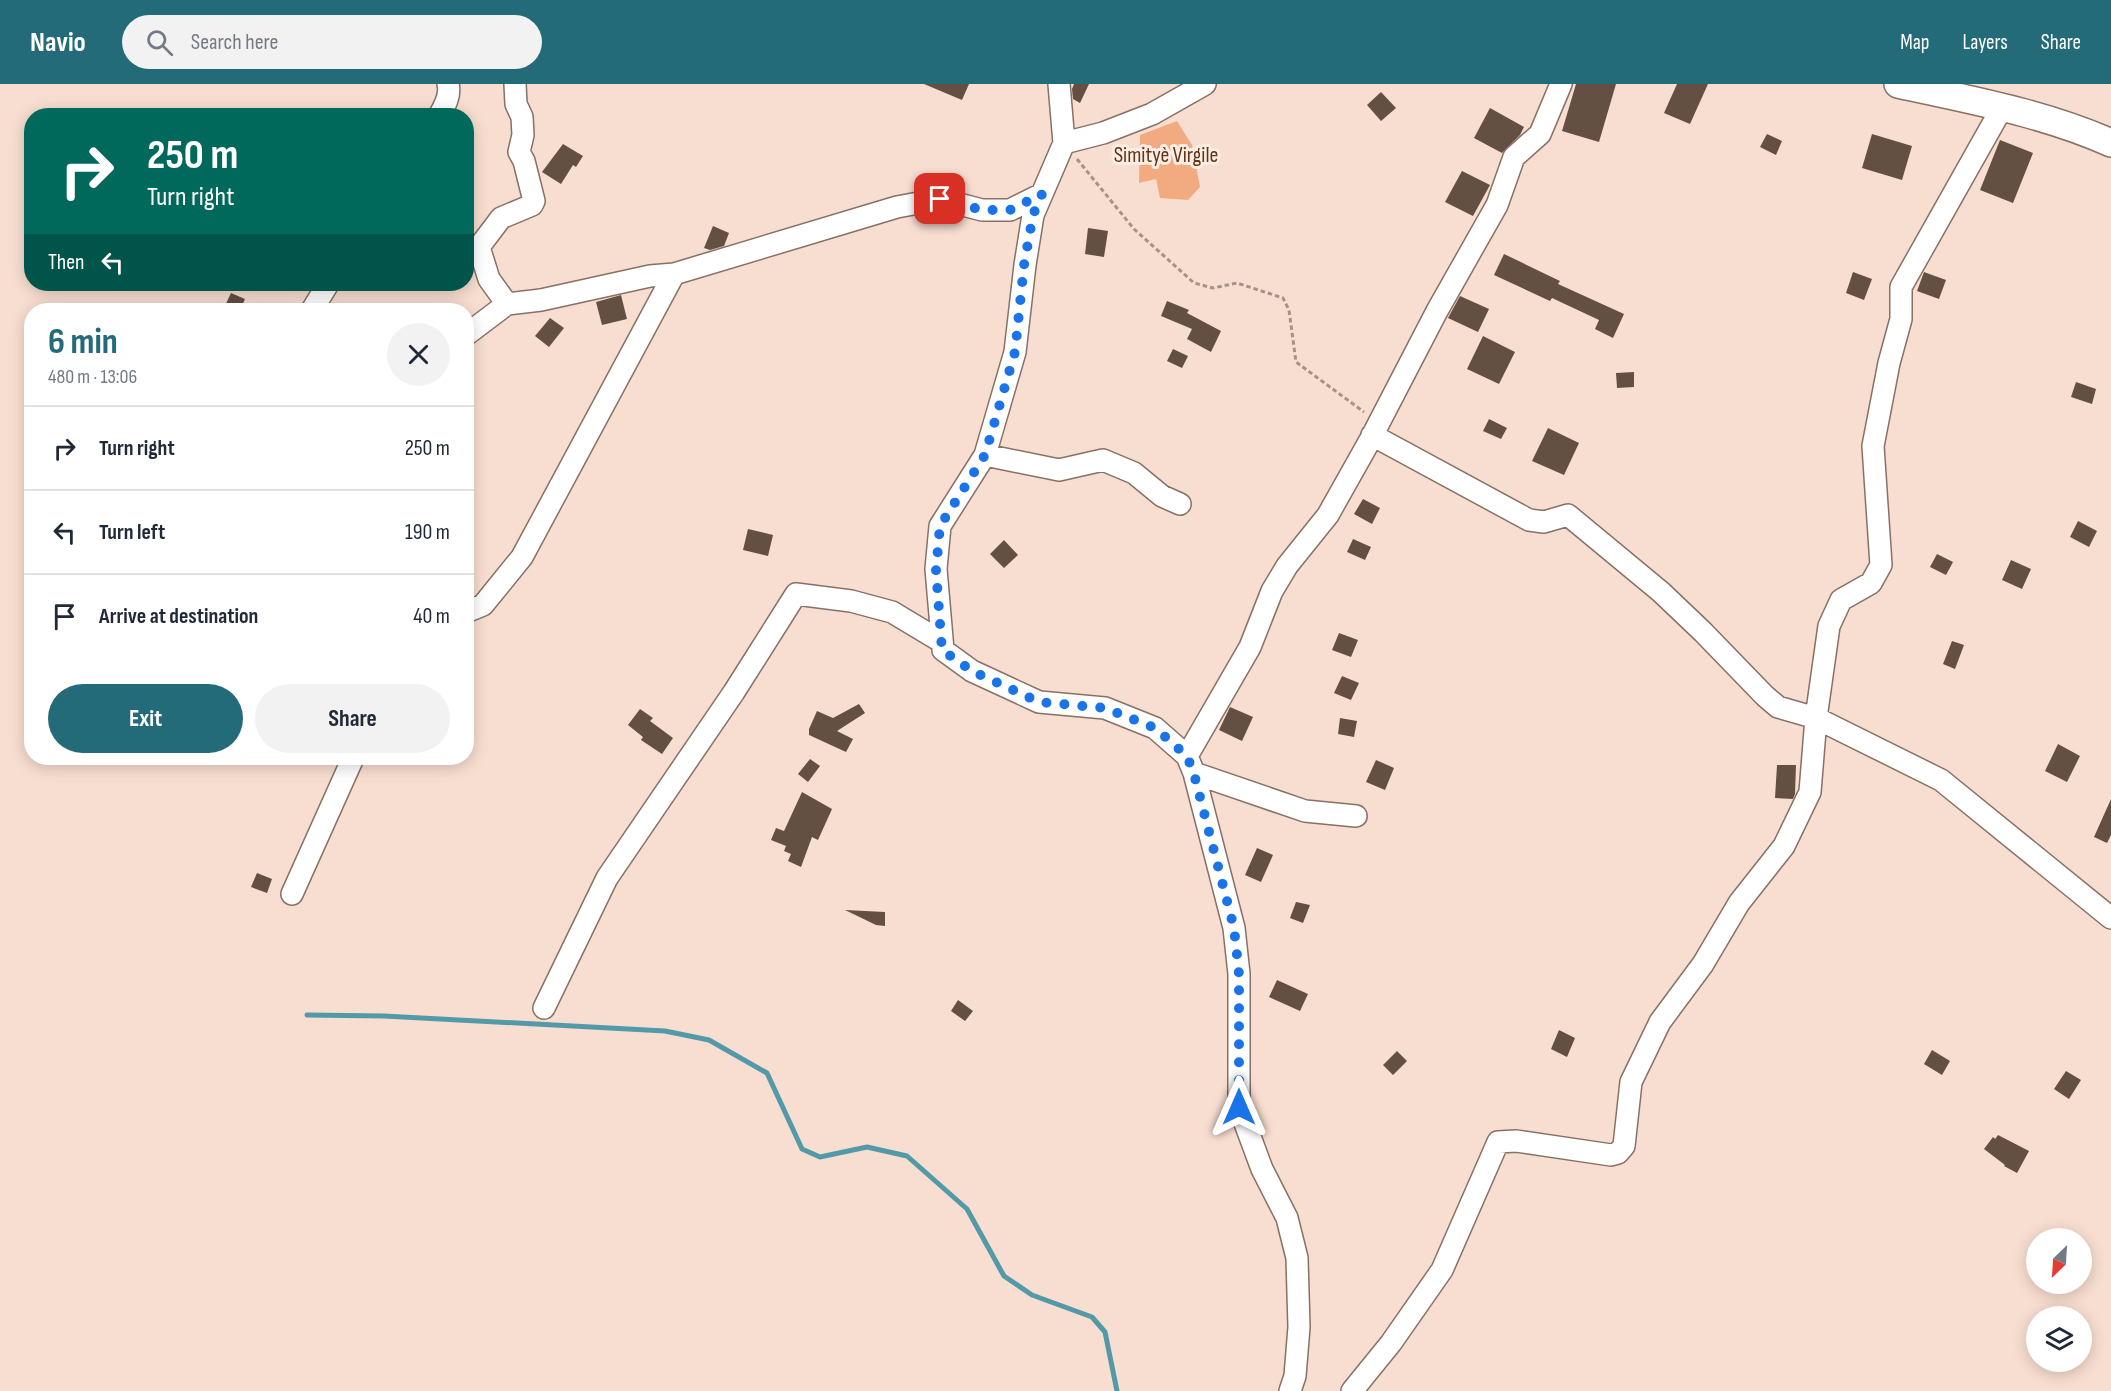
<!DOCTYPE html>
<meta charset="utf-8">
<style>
:root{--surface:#fff;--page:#f2f2f3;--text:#1f2937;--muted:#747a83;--line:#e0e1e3;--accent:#246b79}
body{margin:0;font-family:"Sofia Sans Condensed",sans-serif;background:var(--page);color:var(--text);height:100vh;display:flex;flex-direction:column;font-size:22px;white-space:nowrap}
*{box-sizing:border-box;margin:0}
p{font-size:20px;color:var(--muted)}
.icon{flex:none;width:33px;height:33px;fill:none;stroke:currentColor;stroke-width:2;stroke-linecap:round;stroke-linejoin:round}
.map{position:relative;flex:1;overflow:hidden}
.sheet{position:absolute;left:24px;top:219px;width:450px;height:462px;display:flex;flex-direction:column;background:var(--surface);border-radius:24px;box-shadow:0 3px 15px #0003}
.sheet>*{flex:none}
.hud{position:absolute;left:24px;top:24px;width:450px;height:183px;border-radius:24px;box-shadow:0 3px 15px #0003;background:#00695c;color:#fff;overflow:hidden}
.needle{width:39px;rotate:205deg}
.buttons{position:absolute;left:2026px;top:1144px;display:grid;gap:12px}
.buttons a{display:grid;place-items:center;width:66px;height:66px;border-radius:50%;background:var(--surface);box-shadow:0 3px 15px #0003;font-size:30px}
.pin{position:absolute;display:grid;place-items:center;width:51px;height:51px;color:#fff;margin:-26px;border-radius:12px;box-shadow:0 3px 9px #0006}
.me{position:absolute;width:66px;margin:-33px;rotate:0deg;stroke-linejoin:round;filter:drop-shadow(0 0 4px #0008)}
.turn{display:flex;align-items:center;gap:21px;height:126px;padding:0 24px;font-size:27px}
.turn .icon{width:78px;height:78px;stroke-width:2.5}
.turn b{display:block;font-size:42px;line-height:51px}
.then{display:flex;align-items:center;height:57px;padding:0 24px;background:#0003;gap:12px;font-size:22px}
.round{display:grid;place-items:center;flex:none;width:63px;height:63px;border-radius:32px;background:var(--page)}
.summary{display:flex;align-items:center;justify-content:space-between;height:102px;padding:0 24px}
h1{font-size:36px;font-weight:700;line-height:45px;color:var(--accent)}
.cta{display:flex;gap:12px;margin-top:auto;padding:12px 24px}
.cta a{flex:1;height:69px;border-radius:36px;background:var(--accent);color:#fff;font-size:24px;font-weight:700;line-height:69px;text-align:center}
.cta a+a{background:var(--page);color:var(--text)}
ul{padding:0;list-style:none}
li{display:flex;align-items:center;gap:18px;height:84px;padding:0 24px;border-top:2px solid var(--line)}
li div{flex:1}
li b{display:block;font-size:22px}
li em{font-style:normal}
header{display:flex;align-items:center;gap:36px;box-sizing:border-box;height:84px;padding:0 30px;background:var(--accent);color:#fff}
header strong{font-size:28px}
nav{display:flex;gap:33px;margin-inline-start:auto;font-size:21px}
.search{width:420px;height:54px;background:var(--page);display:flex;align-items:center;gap:15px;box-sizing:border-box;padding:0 21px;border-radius:33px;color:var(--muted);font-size:22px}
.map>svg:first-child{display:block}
.green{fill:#f2aa81}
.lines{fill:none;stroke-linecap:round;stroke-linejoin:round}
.stream{stroke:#539aa9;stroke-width:5}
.building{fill:#644f43}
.minor-casing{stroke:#877064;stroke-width:24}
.major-casing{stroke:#877064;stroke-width:30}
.path{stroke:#a69288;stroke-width:3;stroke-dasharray:4.5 3;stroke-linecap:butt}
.minor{stroke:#fff;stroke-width:21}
.major{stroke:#fff;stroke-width:27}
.route{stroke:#1a73e8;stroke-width:10;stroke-dasharray:0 18}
.labels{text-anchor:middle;stroke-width:6;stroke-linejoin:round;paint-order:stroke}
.park-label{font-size:22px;fill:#633417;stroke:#fdeee5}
</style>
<header>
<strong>Navio</strong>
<div class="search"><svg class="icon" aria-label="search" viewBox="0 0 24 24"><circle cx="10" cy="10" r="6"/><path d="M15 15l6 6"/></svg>Search here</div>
<nav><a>Map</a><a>Layers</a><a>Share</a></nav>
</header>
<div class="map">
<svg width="2111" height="1307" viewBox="0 0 2111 1307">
<rect width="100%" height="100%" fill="#f8ded0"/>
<path class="green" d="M 1177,37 L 1192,61 L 1200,103 L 1188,116 L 1160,114 L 1156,95 L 1139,99 L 1140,51 Z"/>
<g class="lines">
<path class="stream" d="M 307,931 L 384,932 L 665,947 L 709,956 L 767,989 L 802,1065 L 820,1073 L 867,1063 L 907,1072 L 967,1125 L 1004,1192 L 1032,1211 L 1092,1233 L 1105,1248 L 1117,1307"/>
</g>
<path class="building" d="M 924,0 L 969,0 L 962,16 Z
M 1074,0 L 1089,0 L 1080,19 L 1073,15 L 1072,5 Z
M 1576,0 L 1616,0 L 1599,58 L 1562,47 Z
M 1677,0 L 1708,0 L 1690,40 L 1664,29 Z
M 1381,8 L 1396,24 L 1381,37 L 1367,21 Z
M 1490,24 L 1524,43 L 1520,51 L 1502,69 L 1474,54 Z
M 1767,50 L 1782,57 L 1776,71 L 1760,63 Z
M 1872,50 L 1912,62 L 1902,96 L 1862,84 Z
M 2000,56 L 2033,69 L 2013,119 L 1980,106 Z
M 563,60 L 583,72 L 576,83 L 573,81 L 561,100 L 542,88 Z
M 1462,87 L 1490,101 L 1473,132 L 1445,118 Z
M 713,142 L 729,149 L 724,162 L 710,166 L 704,164 Z
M 1088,144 L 1108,147 L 1104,173 L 1085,170 Z
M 1504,170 L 1560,197 L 1558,200 L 1624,230 L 1613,254 L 1595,245 L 1599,236 L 1552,214 L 1550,217 L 1494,191 Z
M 1853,188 L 1872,195 L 1864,216 L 1846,209 Z
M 1924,188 L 1946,196 L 1939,215 L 1917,207 Z
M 231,209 L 245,215 L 240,226 L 223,226 Z
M 621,211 L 627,235 L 602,241 L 596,218 Z
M 1460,212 L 1489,225 L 1478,248 L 1448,234 Z
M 1167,217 L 1189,226 L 1187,229 L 1221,247 L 1211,268 L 1187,255 L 1192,245 L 1161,232 Z
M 550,234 L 564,244 L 549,263 L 535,252 Z
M 1483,252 L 1515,268 L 1499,300 L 1467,285 Z
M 1173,265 L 1188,272 L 1182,284 L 1167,277 Z
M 1634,288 L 1634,303 L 1617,304 L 1616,289 Z
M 2076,298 L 2096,305 L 2092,320 L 2071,313 Z
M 1489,335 L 1507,344 L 1501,355 L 1483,347 Z
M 1548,344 L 1579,359 L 1564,391 L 1532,377 Z
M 1363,415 L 1380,424 L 1372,440 L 1354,430 Z
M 2078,437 L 2097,447 L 2089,463 L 2070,453 Z
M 748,445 L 773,451 L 768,472 L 743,466 Z
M 1353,455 L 1371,463 L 1365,476 L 1347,468 Z
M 1004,456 L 1018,471 L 1004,484 L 990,470 Z
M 1937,470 L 1953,478 L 1946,491 L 1930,483 Z
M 2011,476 L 2031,485 L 2022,505 L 2002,496 Z
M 1339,549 L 1358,556 L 1351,573 L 1332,566 Z
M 1952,557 L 1964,561 L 1955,585 L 1943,580 Z
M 1342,592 L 1359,599 L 1351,616 L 1334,609 Z
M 859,620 L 865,629 L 837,647 L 853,655 L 846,668 L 809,651 L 809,645 L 817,627 L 833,634 Z
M 1230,623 L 1253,633 L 1242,657 L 1219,646 Z
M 640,625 L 653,634 L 650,637 L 673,654 L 662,670 L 641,656 L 643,653 L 628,641 Z
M 1340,634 L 1357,637 L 1354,653 L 1338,650 Z
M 2058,660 L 2080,672 L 2067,698 L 2045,687 Z
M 810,675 L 820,682 L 808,698 L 798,690 Z
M 1376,676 L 1394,684 L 1385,706 L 1366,698 Z
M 1777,681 L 1796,681 L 1795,710 L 1793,715 L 1775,714 Z
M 802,708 L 832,725 L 818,756 L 812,753 L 801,783 L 788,777 L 791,770 L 784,767 L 786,762 L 771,756 L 776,744 L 784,747 Z
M 2111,715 L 2111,751 L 2107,759 L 2094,753 Z
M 1257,764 L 1273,771 L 1261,798 L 1245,791 Z
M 257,789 L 272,795 L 267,809 L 251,803 Z
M 1296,818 L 1310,821 L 1303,839 L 1290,834 Z
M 845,826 L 885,828 L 885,842 L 876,841 Z
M 1277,896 L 1308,910 L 1300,927 L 1269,913 Z
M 958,916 L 973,927 L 965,937 L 951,927 Z
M 1559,946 L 1575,954 L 1567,973 L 1551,965 Z
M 1932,966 L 1950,977 L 1942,991 L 1924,980 Z
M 1397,967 L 1407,977 L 1393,991 L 1383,981 Z
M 2066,987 L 2081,996 L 2069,1015 L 2054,1005 Z
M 1998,1051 L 2029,1067 L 2017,1089 L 2004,1082 L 2005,1081 L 1984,1065 L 1993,1053 L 1995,1055 Z"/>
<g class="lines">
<defs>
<path id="minor" d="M 1059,0 L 1064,59 L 1033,131 L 1025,181 L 1015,268 L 985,371 L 940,442 L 936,485 L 943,566 L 972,587 L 1039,618 L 1105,624 L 1155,644 L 1187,672 L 1194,689 L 1234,844 L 1239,890 L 1239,1023 L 1262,1085 L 1287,1134 L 1297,1174 L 1299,1243 L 1295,1292 L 1290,1307
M 439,32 C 445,22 451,11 448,0
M 1064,59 L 1103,49 L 1152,30 L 1205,0
M 507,220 L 489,195 L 479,163 L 501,134 L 532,121 L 534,117 L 524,77 L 519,68 L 523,51 L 522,33 L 516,20 L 515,0
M 312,226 L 328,200
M 466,251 L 507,220 L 541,216 L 650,192 L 674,190 L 897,123 L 940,115 L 982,126 L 1010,126 L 1042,110
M 1372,351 L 1529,436 L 1544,438 L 1568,431 L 1661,508 L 1703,548 L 1765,612 L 1778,623 L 1816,634 L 1941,696 L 2111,834
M 985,371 L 1059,386 L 1103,376 L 1134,389 L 1162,412 L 1180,420
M 466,528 L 483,521 L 522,473 L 674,190
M 1187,672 L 1250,563 L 1272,507 L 1287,482 L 1328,431 L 1369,358 L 1437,227 L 1497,121 L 1514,73 L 1540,50 L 1561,0
M 1194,689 L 1305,727 L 1356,732
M 292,810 L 353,674
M 544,924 L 607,794 L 734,608 L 796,510 L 851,517 L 892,528 L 942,558
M 1352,1307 L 1391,1259 L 1442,1186 L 1498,1058 L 1516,1057 L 1611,1071 L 1618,1069 L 1624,1062 L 1631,998 L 1660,938 L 1703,880 L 1739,819 L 1784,762 L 1810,708 L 1816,634 L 1829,542 L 1841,516 L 1871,499 L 1881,481 L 1873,362 L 1889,279 L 1901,235 L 1901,203 L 2003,22"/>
<path id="major" d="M 1898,0 C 1970,16 2044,29 2111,59"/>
</defs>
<use href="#minor" class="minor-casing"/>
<use href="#major" class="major-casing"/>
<path class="path" d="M 1077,75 L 1134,145 L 1194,199 L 1213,204 L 1237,199 L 1283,214 L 1289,226 L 1296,278 L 1364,328"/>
<use href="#minor" class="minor"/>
<use href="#major" class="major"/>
</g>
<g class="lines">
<path class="route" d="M 940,115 L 982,126 L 1010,126 L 1042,110 L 1033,131 L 1024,181 L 1015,268 L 985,371 L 940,442 L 936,486 L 942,566 L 972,587 L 1039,618 L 1105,624 L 1155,644 L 1187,672 L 1194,690 L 1234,844 L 1239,890 L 1239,1023"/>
</g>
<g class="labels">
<g class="park-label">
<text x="1166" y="78">Simityè Virgile</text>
</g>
</g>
</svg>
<div class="buttons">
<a><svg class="needle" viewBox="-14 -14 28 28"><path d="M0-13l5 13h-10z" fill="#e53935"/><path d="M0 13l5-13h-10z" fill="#747a83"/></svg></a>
<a><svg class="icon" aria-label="layers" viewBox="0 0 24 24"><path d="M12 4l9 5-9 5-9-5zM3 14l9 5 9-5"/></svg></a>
</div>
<div class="pin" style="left:940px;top:115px;background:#d93025"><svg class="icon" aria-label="arrive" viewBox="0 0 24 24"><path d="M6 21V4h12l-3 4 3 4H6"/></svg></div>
<svg class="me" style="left:1239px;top:1023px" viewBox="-20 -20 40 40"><path d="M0-17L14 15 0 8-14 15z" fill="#1a73e8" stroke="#fff" stroke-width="4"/></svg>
<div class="hud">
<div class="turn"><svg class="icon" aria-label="right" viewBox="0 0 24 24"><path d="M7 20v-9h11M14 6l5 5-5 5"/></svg><div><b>250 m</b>Turn right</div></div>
<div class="then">Then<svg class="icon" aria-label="left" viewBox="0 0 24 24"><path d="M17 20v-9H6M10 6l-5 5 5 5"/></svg></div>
</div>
<section class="sheet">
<div class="summary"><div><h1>6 min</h1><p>480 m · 13:06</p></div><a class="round"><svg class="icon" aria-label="close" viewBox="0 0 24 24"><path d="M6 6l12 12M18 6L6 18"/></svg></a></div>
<ul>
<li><svg class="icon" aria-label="right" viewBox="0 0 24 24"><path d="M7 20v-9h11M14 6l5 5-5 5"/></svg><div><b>Turn right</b></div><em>250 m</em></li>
<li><svg class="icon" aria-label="left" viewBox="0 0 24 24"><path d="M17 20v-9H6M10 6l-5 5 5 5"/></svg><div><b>Turn left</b></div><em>190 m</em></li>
<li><svg class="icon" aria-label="arrive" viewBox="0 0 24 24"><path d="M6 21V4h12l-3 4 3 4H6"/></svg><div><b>Arrive at destination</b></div><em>40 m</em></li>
</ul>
<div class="cta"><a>Exit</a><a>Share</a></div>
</section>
</div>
